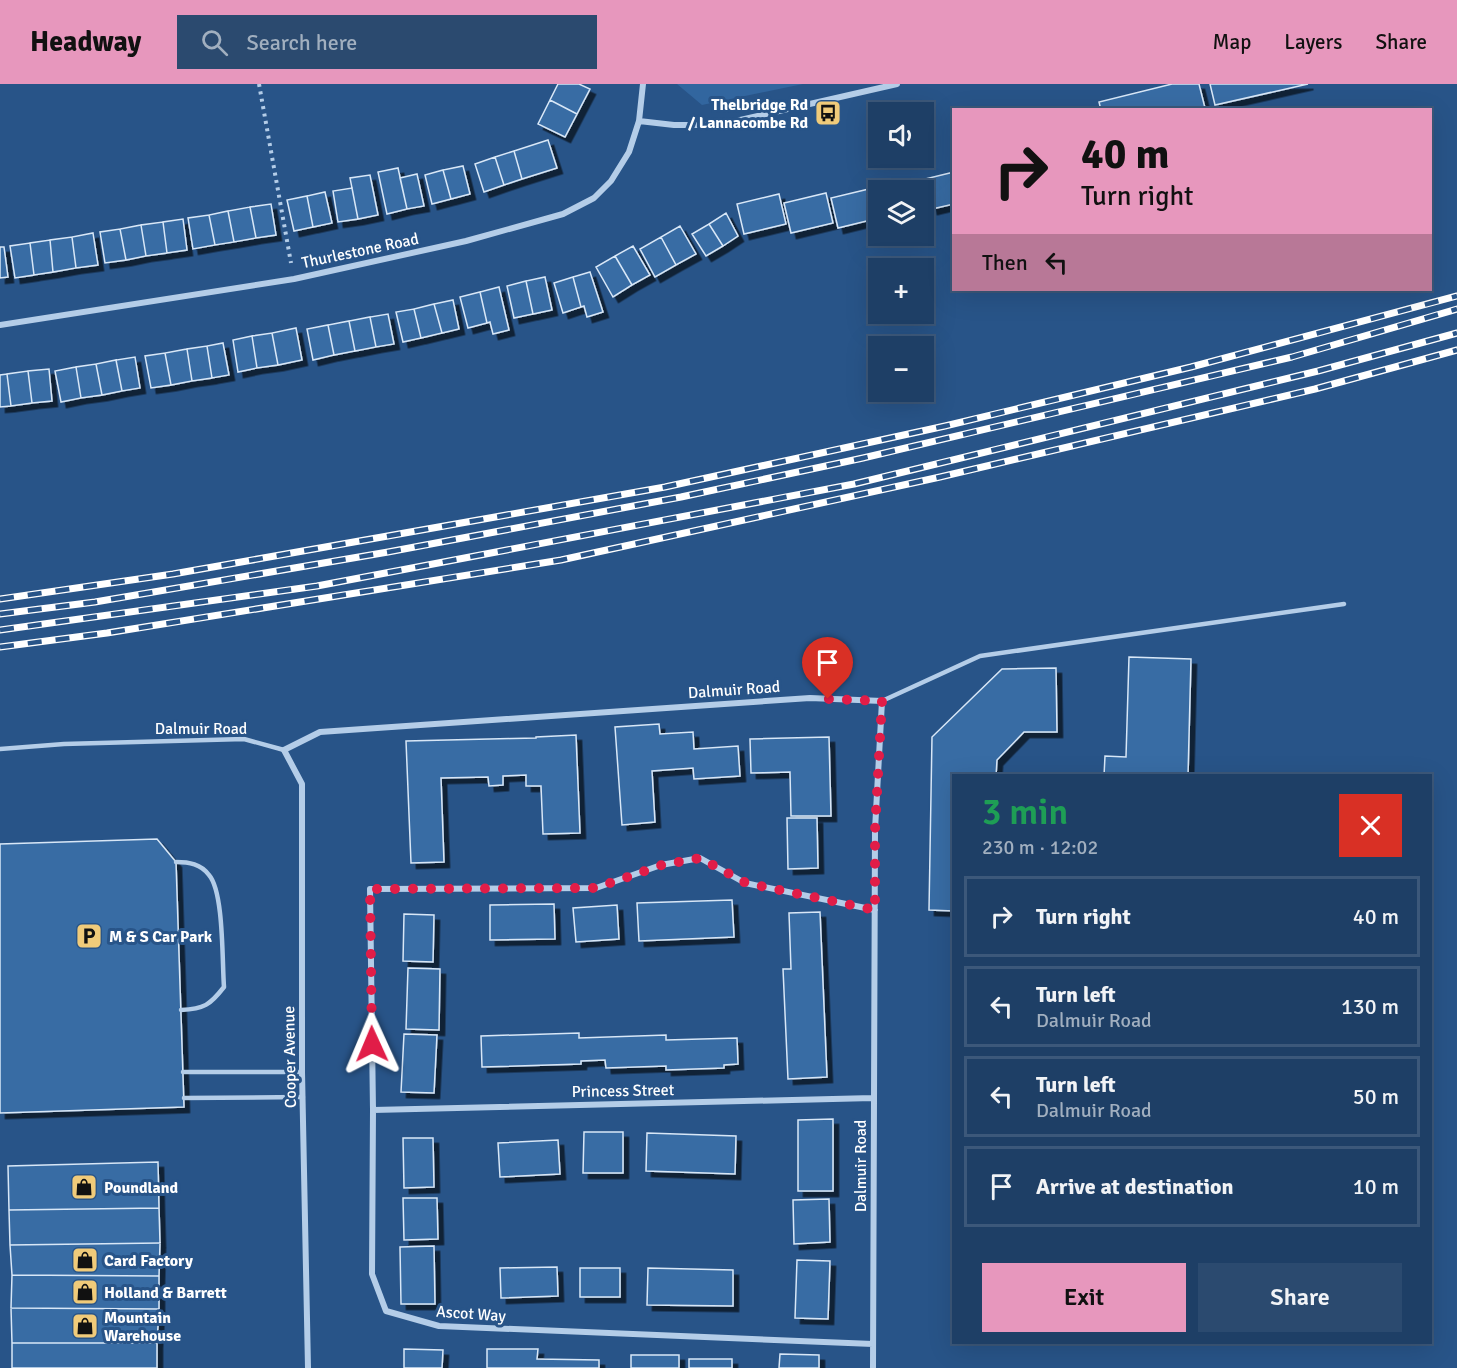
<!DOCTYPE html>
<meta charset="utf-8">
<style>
:root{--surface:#1e3f66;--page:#2b4a6f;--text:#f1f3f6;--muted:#a1afbf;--line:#3c587a;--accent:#e797bd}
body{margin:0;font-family:Signika,sans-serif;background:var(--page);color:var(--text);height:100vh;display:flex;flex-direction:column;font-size:22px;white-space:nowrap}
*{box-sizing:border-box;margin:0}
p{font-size:20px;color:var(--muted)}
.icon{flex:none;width:33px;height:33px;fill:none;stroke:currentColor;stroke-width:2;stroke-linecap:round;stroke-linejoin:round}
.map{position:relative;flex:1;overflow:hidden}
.side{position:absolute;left:952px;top:690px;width:480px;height:570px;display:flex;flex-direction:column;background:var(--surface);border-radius:0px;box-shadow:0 6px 24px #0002,0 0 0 2px var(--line)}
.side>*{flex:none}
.banner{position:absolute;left:952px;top:24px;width:480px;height:183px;border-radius:0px;box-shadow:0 6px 24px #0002,0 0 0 2px var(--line);background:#e797bd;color:#111;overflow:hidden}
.fabs{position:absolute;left:868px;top:18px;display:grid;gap:12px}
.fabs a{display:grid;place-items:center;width:66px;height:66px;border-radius:0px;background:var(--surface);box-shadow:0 6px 24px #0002,0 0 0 2px var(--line);font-size:30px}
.pin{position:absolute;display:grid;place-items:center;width:51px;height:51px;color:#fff;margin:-62px -26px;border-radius:50% 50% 50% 0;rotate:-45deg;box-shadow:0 0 6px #0007}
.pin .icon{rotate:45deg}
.me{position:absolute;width:66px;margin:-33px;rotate:359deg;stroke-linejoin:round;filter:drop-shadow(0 0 4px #0008)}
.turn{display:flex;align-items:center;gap:21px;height:126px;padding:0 30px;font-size:27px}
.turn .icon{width:78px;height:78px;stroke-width:2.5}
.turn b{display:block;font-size:42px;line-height:51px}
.then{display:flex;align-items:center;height:57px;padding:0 30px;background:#0003;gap:12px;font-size:22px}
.round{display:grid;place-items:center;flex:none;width:63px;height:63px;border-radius:0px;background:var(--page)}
.summary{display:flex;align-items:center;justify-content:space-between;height:102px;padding:0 30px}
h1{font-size:36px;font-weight:600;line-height:45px;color:#1e9e55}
.button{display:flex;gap:12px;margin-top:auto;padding:12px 30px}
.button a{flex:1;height:69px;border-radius:0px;background:var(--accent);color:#111;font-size:24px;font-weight:600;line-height:69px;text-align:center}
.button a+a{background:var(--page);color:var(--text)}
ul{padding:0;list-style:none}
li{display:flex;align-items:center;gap:18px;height:81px;margin:0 12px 9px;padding:0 18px;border:3px solid var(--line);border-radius:0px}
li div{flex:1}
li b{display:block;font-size:22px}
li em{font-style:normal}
header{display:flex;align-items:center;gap:36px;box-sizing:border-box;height:84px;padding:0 30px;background:var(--accent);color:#111}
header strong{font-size:28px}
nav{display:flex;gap:33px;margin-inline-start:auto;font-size:21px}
.search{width:420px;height:54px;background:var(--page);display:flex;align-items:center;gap:15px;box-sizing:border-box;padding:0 21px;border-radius:0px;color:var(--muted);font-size:22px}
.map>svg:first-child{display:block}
.green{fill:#32669f}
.building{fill:#386ca4;stroke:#d8e7f7;stroke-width:1.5;filter:url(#shadow)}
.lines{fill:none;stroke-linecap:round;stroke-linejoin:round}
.path{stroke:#b4cde8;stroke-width:4;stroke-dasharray:3 4.5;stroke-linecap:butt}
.service{stroke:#b4cde8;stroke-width:4.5}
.minor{stroke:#b4cde8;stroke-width:6}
.rail-casing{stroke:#fff;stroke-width:7}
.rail{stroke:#285488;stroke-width:4.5;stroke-dasharray:14;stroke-linecap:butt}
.route{stroke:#e11d48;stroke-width:10;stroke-dasharray:0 18}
.labels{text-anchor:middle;stroke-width:6;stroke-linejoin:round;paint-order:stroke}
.poi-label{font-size:16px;font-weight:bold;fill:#fff;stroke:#285488;text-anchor:start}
.street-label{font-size:16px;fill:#fff;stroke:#285488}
</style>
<header>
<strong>Headway</strong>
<div class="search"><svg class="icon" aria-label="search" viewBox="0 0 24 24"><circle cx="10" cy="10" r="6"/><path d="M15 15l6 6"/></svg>Search here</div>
<nav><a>Map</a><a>Layers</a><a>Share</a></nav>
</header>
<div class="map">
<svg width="1457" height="1284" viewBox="0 0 1457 1284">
<defs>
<filter id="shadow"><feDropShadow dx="5.5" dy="5.5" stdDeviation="0" flood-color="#0009"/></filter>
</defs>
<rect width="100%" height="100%" fill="#285488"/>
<path class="green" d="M 677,0 L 803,0 L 702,21 Z"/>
<path class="building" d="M 558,0 L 579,0 L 590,5 L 577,30 L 550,16 Z
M 1172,0 L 1199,0 L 1205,24 L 1198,26 L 1101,26 L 1099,18 Z
M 1210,0 L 1308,0 L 1215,21 Z
M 550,16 L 577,30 L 565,53 L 538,40 Z
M 548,56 L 557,84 L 522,95 L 514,67 Z
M 514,67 L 522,95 L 504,101 L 495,73 Z
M 495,73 L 504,101 L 484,108 L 475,80 Z
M 463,82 L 470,110 L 451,115 L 443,86 Z
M 398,84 L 407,125 L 387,130 L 378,88 Z
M 443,86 L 451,115 L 432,120 L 425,91 Z
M 954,88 L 954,120 L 932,125 L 925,95 Z
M 417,90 L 424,122 L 407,125 L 400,94 Z
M 370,91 L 378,131 L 358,135 L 350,94 Z
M 920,96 L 923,106 L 879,106 L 879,110 L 878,106 Z
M 352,104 L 358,135 L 338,138 L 333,107 Z
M 873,104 L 879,134 L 838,144 L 831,114 Z
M 325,108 L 332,139 L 313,143 L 307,112 Z
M 826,109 L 833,139 L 791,149 L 784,119 Z
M 779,110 L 786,140 L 744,150 L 737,120 Z
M 307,112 L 313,143 L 294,147 L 287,116 Z
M 271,120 L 276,151 L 256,154 L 250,123 Z
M 250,123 L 256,154 L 234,158 L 228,127 Z
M 228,127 L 234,158 L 215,161 L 209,131 Z
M 726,129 L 738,152 L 723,162 L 709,140 Z
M 209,131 L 215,161 L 193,165 L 188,134 Z
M 183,135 L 187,166 L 167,169 L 163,138 Z
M 163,138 L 167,169 L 146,172 L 141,141 Z
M 709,140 L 723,162 L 706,172 L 692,150 Z
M 141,141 L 146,172 L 126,176 L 120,145 Z
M 680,142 L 696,170 L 676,181 L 661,153 Z
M 120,145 L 126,176 L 105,179 L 100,148 Z
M 93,149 L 98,181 L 76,184 L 72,153 Z
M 72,153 L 76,184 L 53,188 L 50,156 Z
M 661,153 L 676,181 L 655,193 L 640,165 Z
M 50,156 L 53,188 L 34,191 L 30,159 Z
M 30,159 L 34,191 L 15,194 L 10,162 Z
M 633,162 L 650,191 L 632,201 L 615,172 Z
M 0,163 L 4,163 L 8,193 L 0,194 Z
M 615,172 L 632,201 L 613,213 L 596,183 Z
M 590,188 L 603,228 L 587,233 L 584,222 L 581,223 L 573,193 Z
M 545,193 L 552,226 L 533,230 L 526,197 Z
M 573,193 L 581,223 L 563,229 L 554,199 Z
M 526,197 L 533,230 L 514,234 L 507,202 Z
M 499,203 L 509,246 L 493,250 L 490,238 L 487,239 L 480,208 Z
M 480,208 L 487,239 L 468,244 L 460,213 Z
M 453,216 L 459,245 L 442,249 L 434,220 Z
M 434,220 L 442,249 L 421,254 L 414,225 Z
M 414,225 L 421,254 L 403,258 L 396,228 Z
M 388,230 L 394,260 L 376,263 L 370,233 Z
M 370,233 L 376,263 L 355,267 L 349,237 Z
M 349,237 L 355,267 L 334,271 L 328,241 Z
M 328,241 L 334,271 L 313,276 L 307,245 Z
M 296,244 L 302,276 L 278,281 L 272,249 Z
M 272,249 L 278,281 L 257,284 L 252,252 Z
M 252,252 L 257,284 L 238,288 L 233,256 Z
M 223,259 L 229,291 L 212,294 L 207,262 Z
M 207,262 L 212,294 L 192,297 L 187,265 Z
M 187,265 L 192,297 L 171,301 L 165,269 Z
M 165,269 L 171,301 L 151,304 L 145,272 Z
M 135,273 L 140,304 L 122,307 L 116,276 Z
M 116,276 L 122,307 L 102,311 L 96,280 Z
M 96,280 L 102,311 L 81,314 L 76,283 Z
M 76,283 L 81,314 L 61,318 L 55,287 Z
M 49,285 L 52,317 L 32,319 L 28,287 Z
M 28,287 L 32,319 L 11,322 L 7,290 Z
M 7,290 L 11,322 L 0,323 L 0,291 Z
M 1129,573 L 1191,575 L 1188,692 L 1104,692 L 1105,672 L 1126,673 Z
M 1056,584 L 1057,648 L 1024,648 L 997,676 L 996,692 L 954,692 L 954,827 L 929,826 L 932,653 L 1002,585 Z
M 659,640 L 660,650 L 693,648 L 694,665 L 738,662 L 740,692 L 694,695 L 693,684 L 652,687 L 655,738 L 622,741 L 615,643 Z
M 576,651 L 580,749 L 543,750 L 541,702 L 526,702 L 526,691 L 503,692 L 503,701 L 489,702 L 488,693 L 441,694 L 444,778 L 411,779 L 406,657 L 536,654 L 536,653 Z
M 829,653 L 831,732 L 791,732 L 790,688 L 751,689 L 750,655 Z
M 787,734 L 817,734 L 818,784 L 788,785 Z
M 157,755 L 176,778 L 184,1023 L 0,1029 L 0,760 Z
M 732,816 L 734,853 L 639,857 L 637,819 Z
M 554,820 L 555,855 L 490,856 L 490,821 Z
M 617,821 L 619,855 L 576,858 L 573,824 Z
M 820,828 L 827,993 L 788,995 L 783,885 L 791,885 L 789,829 Z
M 404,830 L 434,831 L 433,878 L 403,877 Z
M 408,884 L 440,885 L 439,946 L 406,945 Z
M 579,949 L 579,954 L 666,951 L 666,956 L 737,954 L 738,980 L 724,981 L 724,984 L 666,986 L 666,982 L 606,984 L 605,976 L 581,977 L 581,980 L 482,983 L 481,952 Z
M 404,950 L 437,951 L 434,1009 L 401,1008 Z
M 833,1035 L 833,1107 L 798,1107 L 798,1036 Z
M 584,1048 L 623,1048 L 623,1089 L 583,1089 Z
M 647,1049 L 736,1052 L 735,1090 L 646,1087 Z
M 403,1054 L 433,1054 L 434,1103 L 404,1104 Z
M 558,1056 L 560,1090 L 500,1093 L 498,1059 Z
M 158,1078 L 159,1124 L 9,1126 L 8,1082 Z
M 403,1114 L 437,1114 L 438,1155 L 404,1156 Z
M 829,1115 L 830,1158 L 794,1160 L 793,1116 Z
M 159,1124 L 160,1159 L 10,1161 L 9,1126 Z
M 160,1159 L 159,1192 L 12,1191 L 10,1161 Z
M 434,1162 L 435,1220 L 401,1220 L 400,1163 Z
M 797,1176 L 830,1177 L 828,1235 L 795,1234 Z
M 557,1183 L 558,1212 L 501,1214 L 500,1184 Z
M 580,1184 L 620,1184 L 620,1213 L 580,1213 Z
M 648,1184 L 733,1186 L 733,1222 L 647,1221 Z
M 12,1191 L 159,1192 L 159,1225 L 11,1224 Z
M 11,1224 L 159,1225 L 157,1259 L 12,1259 Z
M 12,1259 L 157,1259 L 157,1284 L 12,1284 Z
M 404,1265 L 443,1266 L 442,1284 L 404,1284 Z
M 487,1265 L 538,1265 L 537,1275 L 599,1276 L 599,1284 L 487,1284 Z
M 780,1270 L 819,1271 L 819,1284 L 779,1284 Z
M 631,1271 L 679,1271 L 679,1284 L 631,1284 Z
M 689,1275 L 732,1275 L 732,1284 L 689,1284 Z"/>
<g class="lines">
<path class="path" d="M 259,0 L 291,179"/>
<path class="service" d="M 882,617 L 980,572 L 1344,520
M 0,665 L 64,660 L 244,655 L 284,666
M 176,778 C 189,778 201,780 209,791 C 224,808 222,878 224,903 C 210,921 204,925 181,926
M 183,988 L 302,988
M 184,1014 L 303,1013"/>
<path class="minor" d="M 639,37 L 674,41 L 718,41 L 897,0
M 0,241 L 294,195 L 466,157 L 563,130 L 594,114 L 611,97 L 629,68 L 639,37 L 643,0
M 373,1026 L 873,1014
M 873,1260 L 439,1242 L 386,1227 L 372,1190 L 373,1026 L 370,805 L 596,804 L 661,781 L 700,774 L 745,799 L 875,826
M 308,1284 L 302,988 L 302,700 L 284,666 L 320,648 L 810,614 L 882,617 L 875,746 L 873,1284"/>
<defs>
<path id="rail" d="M 0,515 L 173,490 L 665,403 L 945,342 L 1191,283 L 1457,212
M 0,530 L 95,518 L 388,468 L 681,413 L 863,374 L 1292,273 L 1457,225
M 0,546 L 317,502 L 854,400 L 1318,287 L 1457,249
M 0,563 L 107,549 L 561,476 L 940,393 L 1315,305 L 1457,266"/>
</defs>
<use href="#rail" class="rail-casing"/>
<use href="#rail" class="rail"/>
</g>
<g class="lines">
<path class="route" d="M 372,960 L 370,805 L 596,804 L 662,781 L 700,774 L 746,799 L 875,826 L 875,746 L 882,617 L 828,615"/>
</g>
<defs>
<symbol id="bus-square" viewBox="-11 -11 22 22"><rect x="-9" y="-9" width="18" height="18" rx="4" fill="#f0cb7a" stroke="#285488"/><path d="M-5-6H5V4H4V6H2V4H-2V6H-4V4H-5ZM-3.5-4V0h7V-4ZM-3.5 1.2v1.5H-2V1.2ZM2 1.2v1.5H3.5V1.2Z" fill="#111"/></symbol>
<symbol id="parking-square" viewBox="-11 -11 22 22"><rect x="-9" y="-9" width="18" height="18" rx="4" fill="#f0cb7a" stroke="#285488"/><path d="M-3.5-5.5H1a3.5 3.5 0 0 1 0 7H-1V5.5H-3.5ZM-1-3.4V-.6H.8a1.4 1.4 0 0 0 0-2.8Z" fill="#111"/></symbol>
<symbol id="shop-square" viewBox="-11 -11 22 22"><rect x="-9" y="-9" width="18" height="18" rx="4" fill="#f0cb7a" stroke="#285488"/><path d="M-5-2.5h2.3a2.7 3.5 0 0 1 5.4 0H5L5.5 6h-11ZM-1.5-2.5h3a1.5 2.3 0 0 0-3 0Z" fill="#111"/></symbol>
</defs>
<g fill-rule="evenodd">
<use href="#bus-square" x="813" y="14" width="30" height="30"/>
<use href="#parking-square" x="74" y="837" width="30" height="30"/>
<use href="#shop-square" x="69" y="1088" width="30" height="30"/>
<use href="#shop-square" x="70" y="1161" width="30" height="30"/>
<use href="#shop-square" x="70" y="1193" width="30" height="30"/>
<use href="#shop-square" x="70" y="1227" width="30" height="30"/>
</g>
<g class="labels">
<g class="poi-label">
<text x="808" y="26" text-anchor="end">Thelbridge Rd<tspan x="808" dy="18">/ Lannacombe Rd</tspan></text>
<text x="109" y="858">M &amp; S Car Park</text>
<text x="104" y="1109">Poundland</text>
<text x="104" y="1182">Card Factory</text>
<text x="104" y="1214">Holland &amp; Barrett</text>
<text x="104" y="1239">Mountain<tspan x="104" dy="18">Warehouse</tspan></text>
</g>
<g class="street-label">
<text transform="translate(360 166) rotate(-12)" y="6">Thurlestone Road</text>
<text transform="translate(734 605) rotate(-4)" y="6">Dalmuir Road</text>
<text x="201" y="650">Dalmuir Road</text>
<text transform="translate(289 973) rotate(-91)" y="6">Cooper Avenue</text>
<text transform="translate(623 1006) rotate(-1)" y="6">Princess Street</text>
<text transform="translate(860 1082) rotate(-90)" y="6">Dalmuir Road</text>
<text transform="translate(471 1229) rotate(4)" y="6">Ascot Way</text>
</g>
</g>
</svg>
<div class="fabs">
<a><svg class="icon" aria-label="sound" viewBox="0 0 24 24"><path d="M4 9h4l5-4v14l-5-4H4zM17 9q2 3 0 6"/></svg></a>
<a><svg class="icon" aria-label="layers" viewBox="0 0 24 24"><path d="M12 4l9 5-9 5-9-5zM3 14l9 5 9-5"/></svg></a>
<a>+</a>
<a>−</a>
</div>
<div class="pin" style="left:828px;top:615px;background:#d93025"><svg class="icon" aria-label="arrive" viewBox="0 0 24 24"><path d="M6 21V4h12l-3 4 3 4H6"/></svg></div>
<svg class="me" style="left:372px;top:960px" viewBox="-20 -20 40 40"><path d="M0-17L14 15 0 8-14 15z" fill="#e11d48" stroke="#fff" stroke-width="4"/></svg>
<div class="banner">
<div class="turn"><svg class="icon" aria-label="right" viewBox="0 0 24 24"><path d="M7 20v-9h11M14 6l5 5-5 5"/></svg><div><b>40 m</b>Turn right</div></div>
<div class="then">Then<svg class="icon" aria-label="left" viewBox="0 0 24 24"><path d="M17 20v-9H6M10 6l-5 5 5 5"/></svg></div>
</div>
<section class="side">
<div class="summary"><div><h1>3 min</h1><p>230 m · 12:02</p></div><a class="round" style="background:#d93025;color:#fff"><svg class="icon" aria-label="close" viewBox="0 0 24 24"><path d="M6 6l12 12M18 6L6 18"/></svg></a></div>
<ul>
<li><svg class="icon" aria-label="right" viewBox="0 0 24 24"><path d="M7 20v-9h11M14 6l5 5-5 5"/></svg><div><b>Turn right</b></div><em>40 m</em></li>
<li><svg class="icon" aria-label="left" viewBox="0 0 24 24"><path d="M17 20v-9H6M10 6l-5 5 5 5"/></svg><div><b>Turn left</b><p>Dalmuir Road</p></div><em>130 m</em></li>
<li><svg class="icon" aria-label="left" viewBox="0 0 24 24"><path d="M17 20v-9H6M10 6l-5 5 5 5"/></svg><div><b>Turn left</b><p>Dalmuir Road</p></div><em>50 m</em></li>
<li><svg class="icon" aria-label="arrive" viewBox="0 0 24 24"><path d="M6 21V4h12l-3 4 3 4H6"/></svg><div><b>Arrive at destination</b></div><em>10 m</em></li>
</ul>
<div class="button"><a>Exit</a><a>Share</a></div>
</section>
</div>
